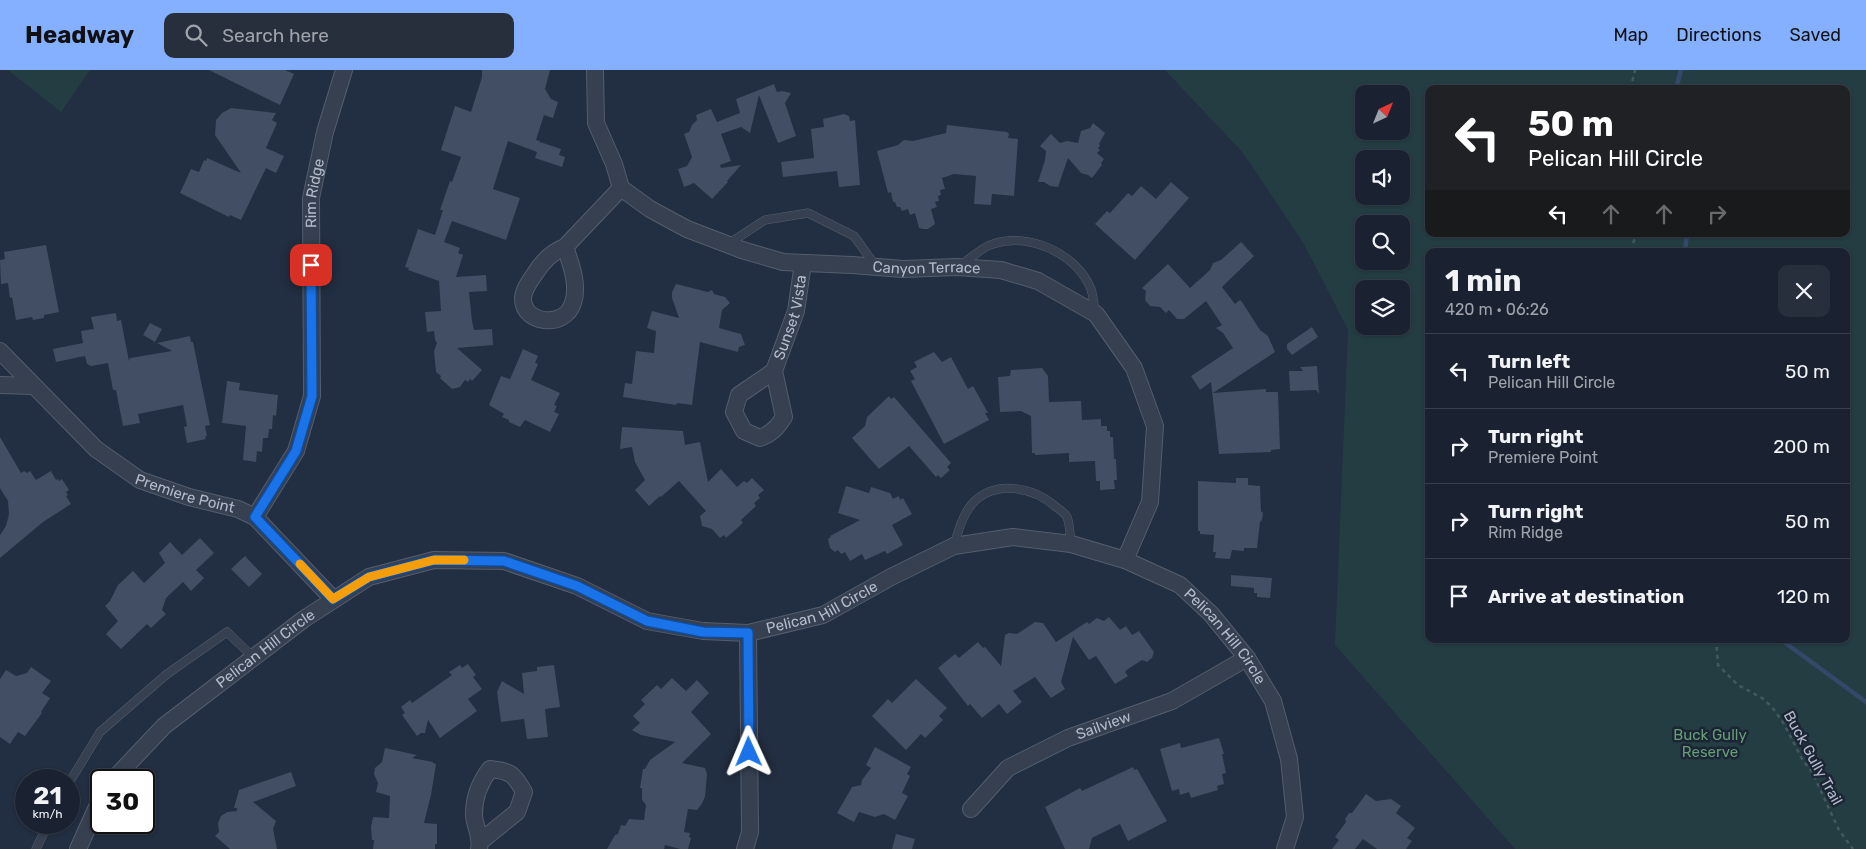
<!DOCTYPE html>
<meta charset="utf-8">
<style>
:root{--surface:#1a2231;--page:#272f3d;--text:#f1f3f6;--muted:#9fa4ab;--line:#383f4d;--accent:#84b0ff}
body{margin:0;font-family:Rubik,sans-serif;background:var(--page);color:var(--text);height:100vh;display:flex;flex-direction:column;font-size:19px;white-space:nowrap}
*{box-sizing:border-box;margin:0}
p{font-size:16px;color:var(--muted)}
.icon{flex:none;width:28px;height:28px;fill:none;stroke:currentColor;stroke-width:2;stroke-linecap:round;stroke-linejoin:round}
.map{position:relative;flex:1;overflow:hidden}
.drawer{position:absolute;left:1425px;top:178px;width:425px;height:395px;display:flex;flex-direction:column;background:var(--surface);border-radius:10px;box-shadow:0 1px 4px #0004,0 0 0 1px var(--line)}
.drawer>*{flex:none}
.hud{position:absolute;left:1425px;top:15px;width:425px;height:152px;border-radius:10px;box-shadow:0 1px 4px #0004,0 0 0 1px var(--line);background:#202124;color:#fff;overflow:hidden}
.needle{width:32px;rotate:43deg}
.controls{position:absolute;left:1355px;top:15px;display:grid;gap:10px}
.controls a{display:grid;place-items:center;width:55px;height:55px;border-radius:10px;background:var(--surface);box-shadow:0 1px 4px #0004,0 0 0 1px var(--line);font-size:25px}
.speed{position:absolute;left:15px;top:699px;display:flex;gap:10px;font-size:25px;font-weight:700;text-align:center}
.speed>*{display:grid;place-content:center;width:65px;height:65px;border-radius:50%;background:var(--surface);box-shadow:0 1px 4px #0004,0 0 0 1px var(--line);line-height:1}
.speed small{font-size:12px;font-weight:400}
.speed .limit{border:2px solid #111;border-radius:8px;background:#fff;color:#111}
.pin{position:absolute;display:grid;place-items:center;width:42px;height:42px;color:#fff;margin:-21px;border-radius:10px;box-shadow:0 2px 8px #0006}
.me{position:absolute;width:55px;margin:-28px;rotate:359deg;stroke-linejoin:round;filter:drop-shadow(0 0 4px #0008)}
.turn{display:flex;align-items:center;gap:18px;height:105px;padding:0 20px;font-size:22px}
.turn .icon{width:65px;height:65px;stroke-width:2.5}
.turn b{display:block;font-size:35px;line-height:42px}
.lanes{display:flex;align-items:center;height:48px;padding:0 20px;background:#0003;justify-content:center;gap:25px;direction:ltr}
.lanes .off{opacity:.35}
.round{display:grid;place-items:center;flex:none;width:52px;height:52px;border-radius:10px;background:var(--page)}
.summary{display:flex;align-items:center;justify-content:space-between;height:85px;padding:0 20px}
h1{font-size:30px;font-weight:700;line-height:38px}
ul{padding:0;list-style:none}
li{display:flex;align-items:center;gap:15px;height:75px;padding:0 20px;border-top:1px solid var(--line)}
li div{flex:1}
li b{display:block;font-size:19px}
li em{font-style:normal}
header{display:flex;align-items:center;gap:30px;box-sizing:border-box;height:70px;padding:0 25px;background:var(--accent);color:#111}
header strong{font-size:24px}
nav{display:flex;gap:28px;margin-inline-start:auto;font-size:18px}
.search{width:350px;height:45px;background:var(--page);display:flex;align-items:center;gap:12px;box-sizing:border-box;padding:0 18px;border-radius:10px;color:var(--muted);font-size:19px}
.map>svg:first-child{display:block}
.green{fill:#243d42;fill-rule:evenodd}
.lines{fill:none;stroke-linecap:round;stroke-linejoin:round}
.stream{stroke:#344969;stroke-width:4.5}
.building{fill:#414e63}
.lane-casing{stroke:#545e6e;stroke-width:9}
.street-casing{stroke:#545e6e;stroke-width:18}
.path{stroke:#425a5e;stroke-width:2.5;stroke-dasharray:4 4;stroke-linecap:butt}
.lane{stroke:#364050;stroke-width:8}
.street{stroke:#364050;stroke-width:16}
.route-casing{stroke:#114b97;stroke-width:12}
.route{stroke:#1a73e8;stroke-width:9}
.slow{stroke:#f59e0b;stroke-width:9}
.labels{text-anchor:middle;stroke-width:5;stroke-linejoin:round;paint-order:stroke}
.street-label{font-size:15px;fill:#b3bbcb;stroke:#1b2535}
.park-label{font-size:15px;fill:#679e76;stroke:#1b2535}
</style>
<header>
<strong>Headway</strong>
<div class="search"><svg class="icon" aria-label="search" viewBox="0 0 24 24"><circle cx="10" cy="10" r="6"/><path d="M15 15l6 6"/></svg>Search here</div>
<nav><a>Map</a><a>Directions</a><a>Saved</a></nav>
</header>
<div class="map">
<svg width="1866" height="779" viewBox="0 0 1866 779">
<rect width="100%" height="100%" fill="#222e41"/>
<path class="green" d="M 8,0 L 90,0 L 61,42 Z
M 1165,0 L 1866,0 L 1866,779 L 1515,779 L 1335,575 L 1348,260 L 1304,174 L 1243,83 ZM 1429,19 L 1846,19 L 1846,164 L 1429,164 ZM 1364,24 L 1401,24 L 1401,61 L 1364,61 ZM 1364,89 L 1401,89 L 1401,126 L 1364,126 ZM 1364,154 L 1401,154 L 1401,191 L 1364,191 ZM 1429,181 L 1846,181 L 1846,569 L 1429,569 ZM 1364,219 L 1401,219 L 1401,256 L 1364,256 Z"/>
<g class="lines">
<path class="stream" d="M 1676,19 L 1681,0
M 1685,181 L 1687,164
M 1780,569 L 1866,632"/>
</g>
<path class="building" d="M 209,0 L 285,0 L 294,4 L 280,35 Z
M 482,0 L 550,0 L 545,19 L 551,29 L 558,32 L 553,48 L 544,45 L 536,70 L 540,71 L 539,75 L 540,72 L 561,79 L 559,85 L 565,87 L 562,97 L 535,88 L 537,82 L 508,71 L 493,119 L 520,128 L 506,170 L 452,151 L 444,172 L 460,178 L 458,183 L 463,185 L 456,207 L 486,205 L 487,221 L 469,222 L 472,251 L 474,260 L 492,259 L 493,275 L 457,278 L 482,300 L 472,311 L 470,309 L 468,312 L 465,310 L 460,317 L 452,319 L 440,308 L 441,306 L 436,302 L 434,281 L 437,273 L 435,270 L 434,261 L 427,262 L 425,242 L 441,241 L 439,211 L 408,200 L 409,198 L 405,197 L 418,159 L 435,165 L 443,140 L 440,140 L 450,111 L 452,112 L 461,87 L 441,80 L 455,36 L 471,42 L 482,7 Z
M 774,14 L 777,22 L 782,21 L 791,23 L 785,33 L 796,66 L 778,73 L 759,25 L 750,63 L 741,57 L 721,64 L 731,91 L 720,95 L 721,98 L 741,95 L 727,111 L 728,112 L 712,129 L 694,113 L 684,117 L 678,99 L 687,96 L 692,87 L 684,64 L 689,62 L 692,55 L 697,50 L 696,45 L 711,39 L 717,52 L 740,43 L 736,29 Z
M 231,38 L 276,43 L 272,50 L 277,53 L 266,78 L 284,86 L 276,103 L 266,98 L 241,150 L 230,145 L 229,147 L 180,123 L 191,99 L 199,102 L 204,90 L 206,91 L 207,88 L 241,103 L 215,65 L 216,50 L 222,43 Z
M 844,44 L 849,46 L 850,51 L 855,50 L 860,115 L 839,117 L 837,101 L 783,107 L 781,92 L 814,88 L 811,59 L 824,57 L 823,49 Z
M 1093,53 L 1105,63 L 1099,74 L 1100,76 L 1098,78 L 1100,80 L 1097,83 L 1104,89 L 1101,93 L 1102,95 L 1092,108 L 1088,105 L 1081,103 L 1068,88 L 1058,117 L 1050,116 L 1044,112 L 1038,112 L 1045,90 L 1046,81 L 1040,76 L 1049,66 L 1051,64 L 1060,73 L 1067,71 L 1078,73 L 1081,61 L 1090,58 Z
M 947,55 L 1007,62 L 1009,64 L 1008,68 L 1018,69 L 1014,126 L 992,124 L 991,135 L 974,134 L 976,106 L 954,104 L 942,108 L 945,119 L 940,120 L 941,125 L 938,126 L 939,131 L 935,132 L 937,137 L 931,139 L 935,154 L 928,159 L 923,159 L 919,158 L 915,143 L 910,145 L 908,139 L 902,141 L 900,137 L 897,137 L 895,132 L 893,132 L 891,122 L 888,123 L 877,81 L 898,75 L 904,70 L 913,71 L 946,63 Z
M 1171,112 L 1189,128 L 1135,190 L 1095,154 L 1107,141 L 1110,143 L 1128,123 L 1132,126 L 1141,116 L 1156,129 Z
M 1241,172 L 1254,186 L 1222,217 L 1235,234 L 1240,230 L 1242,232 L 1260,260 L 1268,266 L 1275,282 L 1213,323 L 1266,319 L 1266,322 L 1278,322 L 1280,379 L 1271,380 L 1271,382 L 1219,384 L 1211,312 L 1200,320 L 1191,306 L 1233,278 L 1223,263 L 1216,258 L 1222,255 L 1206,231 L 1184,249 L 1177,249 L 1169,240 L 1166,243 L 1160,237 L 1150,236 L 1145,230 L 1146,221 L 1142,218 L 1168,194 L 1190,218 L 1210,200 L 1213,193 L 1221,190 Z
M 46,175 L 59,242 L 44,245 L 44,248 L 33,250 L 32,247 L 16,250 L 12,227 L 10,228 L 8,213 L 1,214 L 0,190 L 5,189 L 4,182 Z
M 676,214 L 708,222 L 712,220 L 714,224 L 725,227 L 730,233 L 722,240 L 719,258 L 741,264 L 745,275 L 739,277 L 738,282 L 700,272 L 692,335 L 677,333 L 676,335 L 623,327 L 625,313 L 632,314 L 636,281 L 654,283 L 656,261 L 647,258 L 652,241 L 679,248 L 672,228 L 672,222 Z
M 116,243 L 117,251 L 121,250 L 129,291 L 130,288 L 172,281 L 157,273 L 190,266 L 191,272 L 193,272 L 210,355 L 205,356 L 207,366 L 205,367 L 206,369 L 187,373 L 184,357 L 187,356 L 183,335 L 138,344 L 140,353 L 123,356 L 116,320 L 113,320 L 108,293 L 91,296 L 87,294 L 85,286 L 56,292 L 53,279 L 83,273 L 81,261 L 94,259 L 91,247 Z
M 150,253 L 162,259 L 155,272 L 143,265 Z
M 1312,257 L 1318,267 L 1292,285 L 1287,279 L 1287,274 Z
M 523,279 L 538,286 L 535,293 L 538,294 L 531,310 L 560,323 L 554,335 L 557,336 L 554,342 L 559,344 L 550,362 L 525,350 L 520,357 L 509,352 L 509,350 L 502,347 L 504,344 L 489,335 L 501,306 L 510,309 Z
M 934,282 L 942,292 L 951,287 L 968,319 L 973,316 L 988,343 L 985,343 L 989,350 L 944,374 L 911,311 L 915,309 L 910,301 L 917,297 L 914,292 Z
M 1317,296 L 1319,324 L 1316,320 L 1290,321 L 1289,301 L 1303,301 L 1300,297 Z
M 1042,298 L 1048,306 L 1049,332 L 1081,331 L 1082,350 L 1101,349 L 1101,356 L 1107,356 L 1107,361 L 1110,361 L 1110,367 L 1113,367 L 1114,389 L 1116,389 L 1117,410 L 1114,410 L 1115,419 L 1100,420 L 1100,411 L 1096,411 L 1095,391 L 1069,392 L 1069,383 L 1035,385 L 1035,383 L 1032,383 L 1031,346 L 1021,341 L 1000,342 L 998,307 L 1010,306 L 1011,300 Z
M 227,311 L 240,313 L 239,320 L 278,325 L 276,346 L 273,345 L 272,359 L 269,359 L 268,368 L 263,368 L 262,382 L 257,381 L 256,392 L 243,390 L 246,356 L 222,353 Z
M 889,326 L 891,329 L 894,327 L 951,393 L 947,397 L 950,400 L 941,408 L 938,405 L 936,407 L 909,376 L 879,399 L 852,368 L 865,356 L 867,347 Z
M 622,357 L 683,361 L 685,375 L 700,372 L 708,412 L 721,399 L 737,417 L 744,411 L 747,413 L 752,408 L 764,420 L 758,425 L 760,428 L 754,433 L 756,436 L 741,450 L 743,453 L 726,468 L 724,465 L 720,468 L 712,459 L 702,456 L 700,446 L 706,441 L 679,411 L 661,427 L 660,426 L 649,436 L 635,420 L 645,410 L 635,392 L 632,377 L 620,379 Z
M 0,367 L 21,403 L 24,401 L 27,403 L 30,401 L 36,410 L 51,401 L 56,410 L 58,409 L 59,411 L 62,409 L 69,420 L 66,422 L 68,425 L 66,426 L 71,434 L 43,452 L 0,488 L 0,465 L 6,456 L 9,444 L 8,431 L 0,418 Z
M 1236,408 L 1248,408 L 1248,415 L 1260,416 L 1261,441 L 1263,443 L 1262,450 L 1260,452 L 1257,478 L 1244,478 L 1244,481 L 1232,480 L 1230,489 L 1215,488 L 1216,482 L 1213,482 L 1214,465 L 1200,464 L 1200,461 L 1198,461 L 1198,411 L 1236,413 Z
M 846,416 L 869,423 L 871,417 L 890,423 L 893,429 L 899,426 L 900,430 L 903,428 L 912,444 L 892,455 L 903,475 L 887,484 L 885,481 L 865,490 L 862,484 L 850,491 L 845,482 L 841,484 L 838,480 L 835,482 L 830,478 L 828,469 L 831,467 L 830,466 L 860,450 L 838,443 Z
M 200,468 L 214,483 L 196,500 L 204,508 L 191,521 L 183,512 L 166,528 L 162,540 L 166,544 L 151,558 L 147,554 L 121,579 L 106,564 L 118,551 L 105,536 L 110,531 L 118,515 L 133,501 L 144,513 L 165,493 L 159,483 L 170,472 L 182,485 Z
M 245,486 L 262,504 L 249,517 L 231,499 Z
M 1231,505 L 1272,508 L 1270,528 L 1257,527 L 1257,523 L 1254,523 L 1254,518 L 1231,516 Z
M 1109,547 L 1120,560 L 1126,556 L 1132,565 L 1139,561 L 1154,582 L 1152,588 L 1147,592 L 1142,590 L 1128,599 L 1125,602 L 1128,606 L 1115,614 L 1096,586 L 1089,590 L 1073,567 L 1061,612 L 1065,619 L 1051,628 L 1035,607 L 1013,621 L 1022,632 L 1007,644 L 999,634 L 982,648 L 970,634 L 968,636 L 938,598 L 955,584 L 959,588 L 978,572 L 983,578 L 985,577 L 1001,596 L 1005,565 L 1009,563 L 1017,564 L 1035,552 L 1043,553 L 1056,572 L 1087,552 L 1089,554 L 1097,548 L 1104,551 Z
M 468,594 L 476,605 L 473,607 L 482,619 L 468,629 L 477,641 L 440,668 L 428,650 L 425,663 L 421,663 L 417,666 L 402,645 L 405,643 L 401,637 L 410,630 L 412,633 L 452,605 L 449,602 L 460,595 L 462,598 Z
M 554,595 L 560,637 L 545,639 L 548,667 L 527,669 L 524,649 L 501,652 L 497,622 L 502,611 L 524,624 L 522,603 L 537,601 L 537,597 Z
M 31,597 L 51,611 L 42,623 L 50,628 L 41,642 L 42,643 L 25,666 L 18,662 L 10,674 L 0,667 L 0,609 L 6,600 L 16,606 L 27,603 Z
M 672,608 L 686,621 L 697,610 L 709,623 L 691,642 L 711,664 L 682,693 L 705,698 L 707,704 L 705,727 L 701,735 L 697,740 L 688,739 L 684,762 L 690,763 L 689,767 L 691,768 L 688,779 L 680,779 L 665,775 L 664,779 L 607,779 L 615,765 L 618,764 L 621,755 L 625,756 L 629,749 L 644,750 L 646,735 L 642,730 L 642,718 L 640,718 L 643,699 L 645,699 L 650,690 L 675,672 L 641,665 L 632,660 L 640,653 L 633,646 L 645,634 L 641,630 L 657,615 L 661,619 Z
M 916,609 L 947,638 L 939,646 L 943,650 L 925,668 L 921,664 L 906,680 L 872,646 L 888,629 L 892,633 Z
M 1219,668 L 1224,684 L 1222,684 L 1226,703 L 1222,704 L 1224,714 L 1217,716 L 1218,720 L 1191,728 L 1189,722 L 1180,725 L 1179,719 L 1172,721 L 1160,679 L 1180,673 L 1181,678 Z
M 875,677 L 911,697 L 907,704 L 910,706 L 902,723 L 908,726 L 895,750 L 884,744 L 875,747 L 859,742 L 854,752 L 837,743 L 852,717 L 861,715 L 862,710 L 871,698 L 866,695 Z
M 385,678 L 417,685 L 412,688 L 433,692 L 433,693 L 436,694 L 431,725 L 424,753 L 437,754 L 437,774 L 435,774 L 435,779 L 373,779 L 374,770 L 372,770 L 371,757 L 373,747 L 389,748 L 390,726 L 376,722 L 378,713 L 374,704 L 375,698 L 382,692 Z
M 1133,697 L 1134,700 L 1137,699 L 1167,751 L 1128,771 L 1120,754 L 1092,768 L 1089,779 L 1065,779 L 1045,737 L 1080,718 L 1082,721 Z
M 291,702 L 296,716 L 253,732 L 276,751 L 273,759 L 277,779 L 230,779 L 215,766 L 219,762 L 218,753 L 221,746 L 227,742 L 237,741 L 237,738 L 234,738 L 239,720 Z
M 1366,724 L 1376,731 L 1391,729 L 1401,736 L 1396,743 L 1415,758 L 1407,768 L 1412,771 L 1406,779 L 1377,779 L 1363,769 L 1355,779 L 1332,779 L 1339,770 L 1335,767 L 1346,752 L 1345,749 L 1349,743 L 1352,743 Z
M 896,764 L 915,769 L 912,779 L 892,779 Z"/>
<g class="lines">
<defs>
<path id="lane" d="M 728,174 L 765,150 L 808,143 L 854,166 L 875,195
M 961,195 C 971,188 982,177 993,174 C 1029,162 1076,183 1091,219 C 1093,225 1094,234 1095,242
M 954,476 C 958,462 962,446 972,434 C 995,409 1033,417 1056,437 C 1059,439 1065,443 1067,447 C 1070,454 1070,466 1071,474
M 69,713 L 100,662 L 167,604 L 227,562 L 253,587
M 36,779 L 49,752"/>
<g id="street">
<path id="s1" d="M 595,0 L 596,53 L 614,94 L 621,118 L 650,139 L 687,159 L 742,180 L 783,192 L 852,195 L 903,199 L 957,197 L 1001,200 L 1038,211 L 1096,244 L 1134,298 L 1155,356 L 1150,432 L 1125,490"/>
<path d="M 565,177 C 571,194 579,215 573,233 C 564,260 523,253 523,229 C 523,220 530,211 534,205 C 542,192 551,182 565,177 L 621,118"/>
<path id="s2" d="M 0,281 L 96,379 L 140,410 L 189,427 L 238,439 L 255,447 L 333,529"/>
<path id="s3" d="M 774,301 L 739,325 L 734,342 L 744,361 L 760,368 C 772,363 777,358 784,347 L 774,301 L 796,241 L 803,193"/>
<path d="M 0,315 L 33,316"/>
<path id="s4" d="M 255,447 L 296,381 L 312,326 L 311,128 L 325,62 L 344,0"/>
<path id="s5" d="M 113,710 L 164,656 L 304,549 L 369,507 L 434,490 L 504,491 L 577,516 L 647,551 L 703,561 L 748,563 L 823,545 L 891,507 L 954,476 L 1013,467 L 1071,474 L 1125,490 L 1180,515 L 1211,544 L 1247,588 L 1273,631 L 1289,689 L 1295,747 L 1285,779"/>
<path id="s6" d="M 971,739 L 1008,698 L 1068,668 L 1172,631 L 1247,588"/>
<path d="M 78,779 L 101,728"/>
<path d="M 479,779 C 482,766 474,756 474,744 C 474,727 480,712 490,699 C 511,701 514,704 524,722 L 517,742 L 481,771"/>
<path d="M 745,779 L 750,762 L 748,563"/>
</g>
</defs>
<use href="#lane" class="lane-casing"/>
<use href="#street" class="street-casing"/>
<path class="path" d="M 1632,19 L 1632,13 L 1635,0
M 1633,181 L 1633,173 L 1637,164
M 1716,569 L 1718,595 L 1738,615 L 1762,628 L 1772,637 L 1784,654 L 1802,689 L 1812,702 L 1839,760 L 1853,779"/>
<use href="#lane" class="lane"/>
<use href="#street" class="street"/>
</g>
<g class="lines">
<defs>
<path id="route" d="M 311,195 L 312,326 L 296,381 L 255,447 L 333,529 L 369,507 L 434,490 L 504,491 L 577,516 L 647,551 L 703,562 L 748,563 L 749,682"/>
</defs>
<use href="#route" class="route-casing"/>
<use href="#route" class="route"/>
<path class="slow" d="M 300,494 L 333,529 L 369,507 L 434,490 L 464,490"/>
</g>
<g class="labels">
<g class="street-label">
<text dy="5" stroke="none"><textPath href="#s4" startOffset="338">Rim Ridge</textPath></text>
<text dy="5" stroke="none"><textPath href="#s1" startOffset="446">Canyon Terrace</textPath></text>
<text dy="5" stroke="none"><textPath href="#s3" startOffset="235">Sunset Vista</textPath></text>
<text dy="5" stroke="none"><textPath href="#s2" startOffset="238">Premiere Point</textPath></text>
<text dy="5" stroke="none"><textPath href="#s5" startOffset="801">Pelican Hill Circle</textPath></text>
<text dy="5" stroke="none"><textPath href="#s5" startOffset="1251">Pelican Hill Circle</textPath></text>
<text dy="5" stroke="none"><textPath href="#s5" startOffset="202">Pelican Hill Circle</textPath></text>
<text dy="5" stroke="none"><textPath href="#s6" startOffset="160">Sailview</textPath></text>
<text transform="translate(1813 688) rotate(61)" y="5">Buck Gully Trail</text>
</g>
<g class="park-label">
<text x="1710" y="670">Buck Gully<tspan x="1710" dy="17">Reserve</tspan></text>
</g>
</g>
</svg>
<div class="controls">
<a><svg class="needle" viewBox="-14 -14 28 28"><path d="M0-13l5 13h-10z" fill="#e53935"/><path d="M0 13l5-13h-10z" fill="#9fa4ab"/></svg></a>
<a><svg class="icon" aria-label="sound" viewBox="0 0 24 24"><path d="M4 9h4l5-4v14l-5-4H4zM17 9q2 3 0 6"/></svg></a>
<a><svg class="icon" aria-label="search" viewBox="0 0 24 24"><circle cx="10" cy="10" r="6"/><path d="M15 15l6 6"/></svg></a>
<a><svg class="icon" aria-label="layers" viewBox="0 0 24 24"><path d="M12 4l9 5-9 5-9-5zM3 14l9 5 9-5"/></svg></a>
</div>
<div class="speed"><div>21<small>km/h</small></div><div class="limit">30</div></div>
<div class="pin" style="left:311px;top:195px;background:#d93025"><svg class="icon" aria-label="arrive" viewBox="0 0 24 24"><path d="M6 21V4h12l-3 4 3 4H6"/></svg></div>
<svg class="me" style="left:749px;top:682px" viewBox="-20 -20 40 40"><path d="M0-17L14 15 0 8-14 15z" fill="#1a73e8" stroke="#fff" stroke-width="4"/></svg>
<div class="hud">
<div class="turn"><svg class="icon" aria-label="left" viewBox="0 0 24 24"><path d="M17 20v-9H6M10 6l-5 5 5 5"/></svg><div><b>50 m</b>Pelican Hill Circle</div></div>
<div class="lanes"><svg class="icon" aria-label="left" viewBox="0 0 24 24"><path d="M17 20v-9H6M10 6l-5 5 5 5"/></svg><svg class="icon off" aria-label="ahead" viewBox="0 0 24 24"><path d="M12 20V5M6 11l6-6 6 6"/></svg><svg class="icon off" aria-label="ahead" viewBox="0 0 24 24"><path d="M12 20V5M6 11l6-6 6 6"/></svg><svg class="icon off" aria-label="right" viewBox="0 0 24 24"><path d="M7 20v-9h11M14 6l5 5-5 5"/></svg></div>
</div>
<section class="drawer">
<div class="summary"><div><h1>1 min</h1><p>420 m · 06:26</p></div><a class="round"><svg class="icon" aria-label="close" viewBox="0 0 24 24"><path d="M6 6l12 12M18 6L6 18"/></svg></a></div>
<ul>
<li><svg class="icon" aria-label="left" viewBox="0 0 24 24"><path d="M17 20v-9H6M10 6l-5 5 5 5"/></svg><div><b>Turn left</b><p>Pelican Hill Circle</p></div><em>50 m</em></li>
<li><svg class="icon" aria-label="right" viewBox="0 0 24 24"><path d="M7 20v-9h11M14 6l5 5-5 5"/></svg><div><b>Turn right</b><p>Premiere Point</p></div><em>200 m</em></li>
<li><svg class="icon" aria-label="right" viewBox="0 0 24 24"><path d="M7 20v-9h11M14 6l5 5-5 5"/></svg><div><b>Turn right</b><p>Rim Ridge</p></div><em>50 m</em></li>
<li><svg class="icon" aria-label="arrive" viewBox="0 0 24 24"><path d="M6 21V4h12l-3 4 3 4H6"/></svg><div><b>Arrive at destination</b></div><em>120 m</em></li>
</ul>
</section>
</div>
